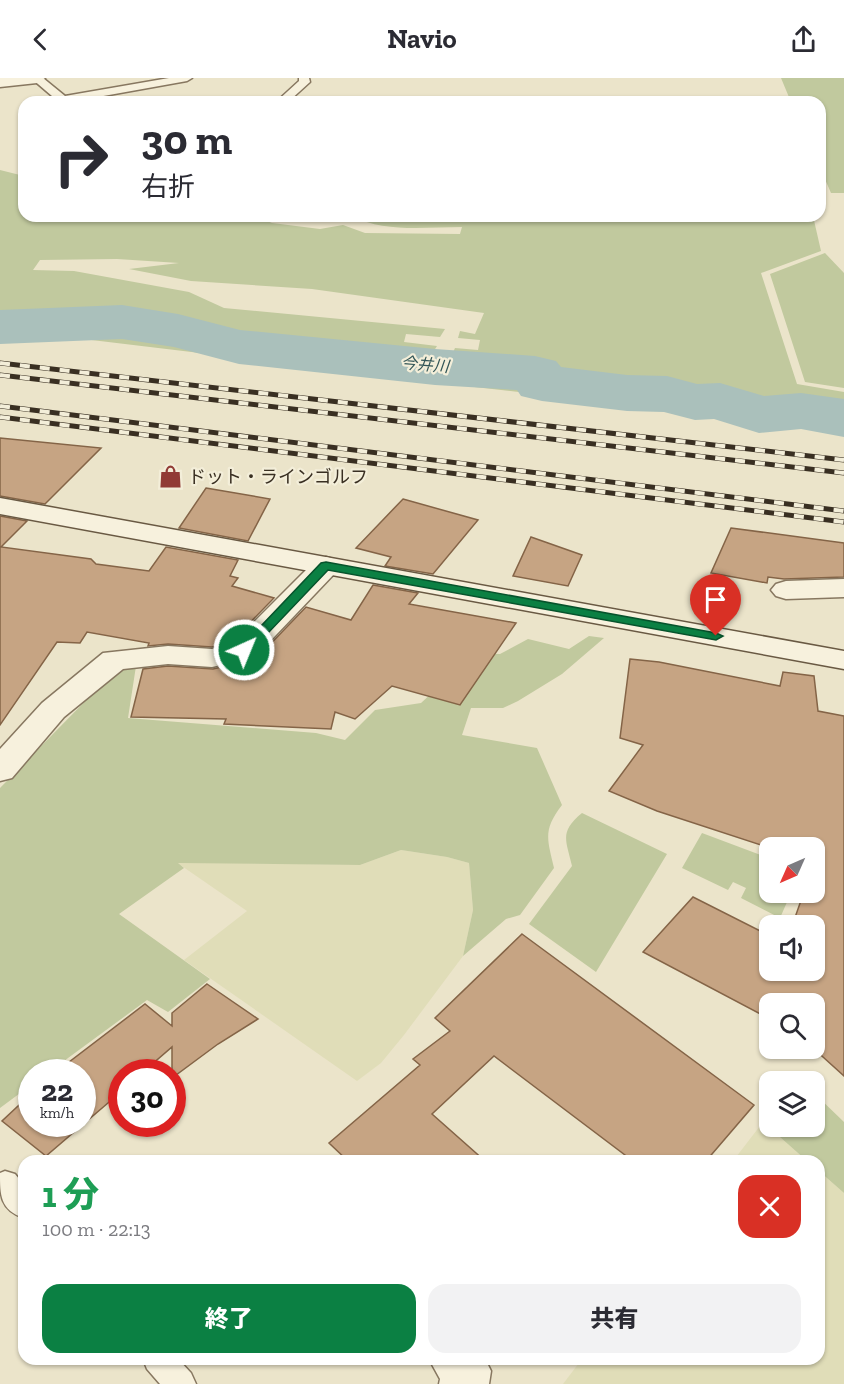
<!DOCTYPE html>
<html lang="ja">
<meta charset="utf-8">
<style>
:root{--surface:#fff;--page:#f2f2f3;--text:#2b2b33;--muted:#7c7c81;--accent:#0b8043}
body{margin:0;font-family:"Zilla Slab","Noto Sans JP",serif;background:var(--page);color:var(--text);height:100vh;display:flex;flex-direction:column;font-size:22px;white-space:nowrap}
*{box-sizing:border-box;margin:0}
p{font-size:20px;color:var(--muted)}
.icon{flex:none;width:33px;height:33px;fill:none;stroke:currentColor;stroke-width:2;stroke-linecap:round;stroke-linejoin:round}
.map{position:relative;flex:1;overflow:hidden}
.details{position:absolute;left:18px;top:1077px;width:807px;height:210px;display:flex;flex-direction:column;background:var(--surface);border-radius:18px;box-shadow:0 2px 4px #0004}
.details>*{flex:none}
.hud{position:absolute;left:18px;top:18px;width:808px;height:126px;border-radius:18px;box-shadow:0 2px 4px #0004;background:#fff;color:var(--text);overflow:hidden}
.needle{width:39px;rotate:225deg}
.buttons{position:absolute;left:759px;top:759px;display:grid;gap:12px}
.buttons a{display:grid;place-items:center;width:66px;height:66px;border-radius:12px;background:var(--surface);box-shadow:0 2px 4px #0004;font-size:30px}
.speed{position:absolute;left:18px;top:981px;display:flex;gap:12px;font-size:30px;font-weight:700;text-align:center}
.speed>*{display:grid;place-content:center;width:78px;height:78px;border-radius:50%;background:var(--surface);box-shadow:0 2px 4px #0004;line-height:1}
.speed small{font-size:15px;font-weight:400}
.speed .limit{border:9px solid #d22;background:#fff;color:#111}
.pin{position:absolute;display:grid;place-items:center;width:51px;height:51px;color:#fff;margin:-62px -26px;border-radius:50% 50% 50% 0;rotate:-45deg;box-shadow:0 0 6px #0007}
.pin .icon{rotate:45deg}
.me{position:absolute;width:66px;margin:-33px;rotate:44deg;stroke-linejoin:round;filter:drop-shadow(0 0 4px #0008)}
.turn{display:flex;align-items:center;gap:21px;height:126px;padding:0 24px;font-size:27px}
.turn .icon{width:78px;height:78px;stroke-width:2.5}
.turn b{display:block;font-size:42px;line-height:51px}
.round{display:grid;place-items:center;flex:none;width:63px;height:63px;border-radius:18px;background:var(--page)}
.summary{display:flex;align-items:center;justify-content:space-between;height:102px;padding:0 24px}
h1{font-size:36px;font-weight:800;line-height:45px;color:#1e9e55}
.cta{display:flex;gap:12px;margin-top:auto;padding:12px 24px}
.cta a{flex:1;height:69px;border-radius:18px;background:var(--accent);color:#fff;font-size:24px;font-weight:800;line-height:69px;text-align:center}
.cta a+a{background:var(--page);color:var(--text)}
header{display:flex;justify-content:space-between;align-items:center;height:78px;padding:0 24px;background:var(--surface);font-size:27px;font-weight:800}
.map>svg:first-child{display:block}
.farmland{fill:#e0ddb8}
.green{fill:#c1c99e}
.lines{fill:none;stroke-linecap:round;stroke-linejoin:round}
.river{fill:#aac0bb;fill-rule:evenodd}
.building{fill:#c6a483;stroke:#846447;stroke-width:1.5}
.lane-casing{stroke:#877760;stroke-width:3}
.street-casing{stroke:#877760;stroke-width:3}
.secondary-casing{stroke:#695943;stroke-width:3}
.lane{fill:#f7f1dd;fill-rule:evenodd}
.street{fill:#f7f1dd;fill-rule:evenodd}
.secondary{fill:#f7f1dd;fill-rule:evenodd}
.rail-casing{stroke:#392f22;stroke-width:5}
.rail{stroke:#f3eed9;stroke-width:4;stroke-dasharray:10;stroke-linecap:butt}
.route{fill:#0b8043;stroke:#07532c;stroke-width:1.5}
.labels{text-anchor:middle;stroke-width:4.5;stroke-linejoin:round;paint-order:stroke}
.far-water-label{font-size:16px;font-style:italic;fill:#335657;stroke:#f3eed9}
.poi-label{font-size:18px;fill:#392f22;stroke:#f3eed9;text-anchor:start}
</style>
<header><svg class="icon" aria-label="back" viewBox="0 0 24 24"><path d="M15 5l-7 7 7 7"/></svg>Navio<svg class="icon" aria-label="share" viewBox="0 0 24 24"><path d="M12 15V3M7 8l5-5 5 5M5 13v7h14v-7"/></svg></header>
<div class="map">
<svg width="844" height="1306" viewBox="0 0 844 1306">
<rect width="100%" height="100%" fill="#ebe4ca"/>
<path class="farmland" d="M 401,772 L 447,779 L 469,785 L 473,832 L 463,878 L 404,957 L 381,985 L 357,1003 L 184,882 L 247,833 L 176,784 L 360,787 Z
M 763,1044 L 807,1083 L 733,1083 Z
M 819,1093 L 844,1115 L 844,1306 L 563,1306 L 582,1281 L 819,1281 Z"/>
<path class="green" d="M 781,0 L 844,0 L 844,115 L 831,115 L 821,92 L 820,24 L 791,24 Z
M 0,92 L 24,98 L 24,138 L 255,138 L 272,145 L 320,151 L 343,147 L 365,155 L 460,156 L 462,149 C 426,149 384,155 352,138 L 813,138 L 821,173 L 761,195 L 797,306 L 844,314 L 844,351 L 439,305 L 455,270 L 478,272 L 480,262 L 458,260 L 460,253 L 475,256 L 484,235 L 312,211 L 191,203 L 129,191 L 179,185 L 117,181 L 40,182 L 33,192 L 74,193 L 189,214 L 224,230 L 445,251 L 440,259 L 406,256 L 404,264 L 437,268 L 416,301 L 0,251 Z
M 825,175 L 844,195 L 844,310 L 805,304 L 770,196 Z
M 589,558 L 604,560 L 562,596 L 518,623 L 503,630 L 471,630 L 462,657 L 537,670 L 562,727 C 543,752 547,760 554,790 L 520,837 L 506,841 L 463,878 L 473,832 L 469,785 L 447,779 L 401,772 L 360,787 L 178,785 L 184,790 L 119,836 L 210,901 L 168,934 L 147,922 L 49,994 L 32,994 L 31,1007 L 0,1030 L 0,710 L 106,602 L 118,593 L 136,588 L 128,640 L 316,655 L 345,662 L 375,632 L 421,625 L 475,575 L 500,576 L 528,561 L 569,571 Z
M 582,735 L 667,776 L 596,894 L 529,846 L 572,788 C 566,762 559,754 582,735 Z
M 702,755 L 769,780 L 770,814 L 791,815 L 780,840 L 741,820 L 746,810 L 733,804 L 728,812 L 682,790 Z
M 815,1016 L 844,1044 L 844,1115 L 819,1093 L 819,1083 L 807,1083 L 763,1044 L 769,1036 L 770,1048 L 814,1048 Z"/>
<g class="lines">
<path class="river" d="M 122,227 L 178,236 L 240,252 L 435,271 L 535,278 L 556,283 L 561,289 L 627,297 L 667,298 L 697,306 L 720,305 L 764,318 L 801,315 L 844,321 L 844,359 L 801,351 L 759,355 L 714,341 L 695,342 L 664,334 L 627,333 L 542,323 L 521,318 L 517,312 L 435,307 L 239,286 L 174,269 L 122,261 L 0,266 L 0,232 Z"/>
</g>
<path class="building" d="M 0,360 L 101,370 L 45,426 L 0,418 Z
M 206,410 L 270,421 L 248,463 L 179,450 Z
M 403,421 L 478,442 L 433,496 L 385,488 L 391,479 L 356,470 Z
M 0,438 L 27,443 L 1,469 L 91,481 L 96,486 L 149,493 L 166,469 L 238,482 L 230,498 L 238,500 L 232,508 L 274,520 L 232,563 L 212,569 L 168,566 L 148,568 L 149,565 L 87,554 L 80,565 L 57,564 L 0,647 Z
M 731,450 L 844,465 L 844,499 L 784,501 L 768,499 L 767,505 L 711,495 Z
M 531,459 L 582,477 L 568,508 L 513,498 Z
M 373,507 L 418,515 L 409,526 L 516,545 L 460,627 L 392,608 L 355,641 L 335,634 L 331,651 L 224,646 L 226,641 L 131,639 L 143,591 L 168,588 L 213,591 L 256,581 L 306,529 L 351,542 Z
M 630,581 L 659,584 L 780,608 L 783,594 L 814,598 L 818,633 L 844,638 L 844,998 L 813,970 L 814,926 L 770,926 L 770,941 L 643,874 L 693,819 L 770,858 L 770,892 L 814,892 L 814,848 L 792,848 L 804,814 L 814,814 L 816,785 L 814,770 L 770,770 L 657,733 L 609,713 L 643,667 L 620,660 Z
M 522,856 L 754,1027 L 706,1083 L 633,1083 L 494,978 L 432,1036 L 485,1083 L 348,1083 L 329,1065 L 420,987 L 413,981 L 450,953 L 435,940 Z
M 207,906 L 258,941 L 218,966 L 172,1000 L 172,969 L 143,994 L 122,994 L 122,1013 L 46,1078 L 2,1043 L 32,1015 L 32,1046 L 82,1046 L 82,994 L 56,994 L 145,926 L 172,948 L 172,935 Z"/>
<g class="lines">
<defs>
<path id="lane" d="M 31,0 L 43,0 L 65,18 L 169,0 L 192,0 L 187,3 L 70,24 L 59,24 Z
M 299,0 L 309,0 L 310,4 L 288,24 L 276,24 L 299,3 Z
M 5,1093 L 15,1096 L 24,1107 L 24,1140 C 0,1132 0,1117 0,1095 Z
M 143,1281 L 178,1281 L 191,1295 L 196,1306 L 160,1306 L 147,1291 Z"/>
<path id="street" d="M 0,0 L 45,0 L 37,5 L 0,9 Z
M 326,479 L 336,482 L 340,488 L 336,494 L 255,579 L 212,589 L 168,586 L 123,591 L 64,639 L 12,700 L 0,703 L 0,671 L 42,625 L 103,575 L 168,568 L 212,571 L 233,565 L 316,482 Z
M 844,501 L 844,519 L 786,521 L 776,518 L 771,512 L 776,506 L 786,503 Z
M 429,1281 L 485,1281 L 491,1293 L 489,1306 L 439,1306 L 440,1301 Z"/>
<path id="secondary" d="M 0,420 L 844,573 L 844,591 L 0,436 Z"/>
</defs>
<use href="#lane" class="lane-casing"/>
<use href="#street" class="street-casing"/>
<use href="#secondary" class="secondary-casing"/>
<use href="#lane" class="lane"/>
<use href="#street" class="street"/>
<use href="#secondary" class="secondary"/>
<defs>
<path id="rail" d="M 0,285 L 844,382
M 0,297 L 844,395
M 0,328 L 844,433
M 0,339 L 844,444"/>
</defs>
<use href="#rail" class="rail-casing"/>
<use href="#rail" class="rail"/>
</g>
<path class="route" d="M 326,484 L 716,555 L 723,558 L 716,562 L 328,492 L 249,575 L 240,575 L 238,572 L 240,570 L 321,485 Z"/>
<defs>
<symbol id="shop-bare" viewBox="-9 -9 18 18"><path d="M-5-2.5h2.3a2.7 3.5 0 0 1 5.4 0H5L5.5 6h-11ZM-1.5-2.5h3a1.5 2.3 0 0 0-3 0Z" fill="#913b35" stroke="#f3eed9" stroke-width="2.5" paint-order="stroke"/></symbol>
</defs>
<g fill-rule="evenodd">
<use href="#shop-bare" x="154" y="382" width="33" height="33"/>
</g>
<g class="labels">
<g class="far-water-label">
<text transform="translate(425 286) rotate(5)" y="6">今井川</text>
</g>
<g class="poi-label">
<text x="188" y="405">ドット・ラインゴルフ</text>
</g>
</g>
</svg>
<div class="buttons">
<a><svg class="needle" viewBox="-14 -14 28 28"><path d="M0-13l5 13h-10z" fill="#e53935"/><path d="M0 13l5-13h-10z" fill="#7c7c81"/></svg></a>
<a><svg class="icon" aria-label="sound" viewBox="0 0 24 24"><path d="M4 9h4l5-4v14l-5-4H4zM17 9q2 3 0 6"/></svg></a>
<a><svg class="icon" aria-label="search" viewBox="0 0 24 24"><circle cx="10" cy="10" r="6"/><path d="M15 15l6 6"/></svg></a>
<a><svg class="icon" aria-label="layers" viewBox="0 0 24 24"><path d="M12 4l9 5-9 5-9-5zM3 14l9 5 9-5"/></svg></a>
</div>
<div class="speed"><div>22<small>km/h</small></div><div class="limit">30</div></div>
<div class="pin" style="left:716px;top:558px;background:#d93025"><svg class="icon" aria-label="arrive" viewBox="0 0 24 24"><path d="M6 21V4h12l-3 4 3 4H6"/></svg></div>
<svg class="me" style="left:244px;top:572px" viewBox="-20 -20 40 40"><circle r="17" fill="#0b8043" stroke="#fff" stroke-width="3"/><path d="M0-11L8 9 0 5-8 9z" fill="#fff"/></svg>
<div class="hud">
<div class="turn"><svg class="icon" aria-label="right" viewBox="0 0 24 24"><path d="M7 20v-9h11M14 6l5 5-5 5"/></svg><div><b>30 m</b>右折</div></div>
</div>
<section class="details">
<div class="summary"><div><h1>1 分</h1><p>100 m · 22:13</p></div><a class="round" style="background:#d93025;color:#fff"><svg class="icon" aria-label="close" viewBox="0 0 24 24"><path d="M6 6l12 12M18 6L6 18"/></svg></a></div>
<div class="cta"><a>終了</a><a>共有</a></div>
</section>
</div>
